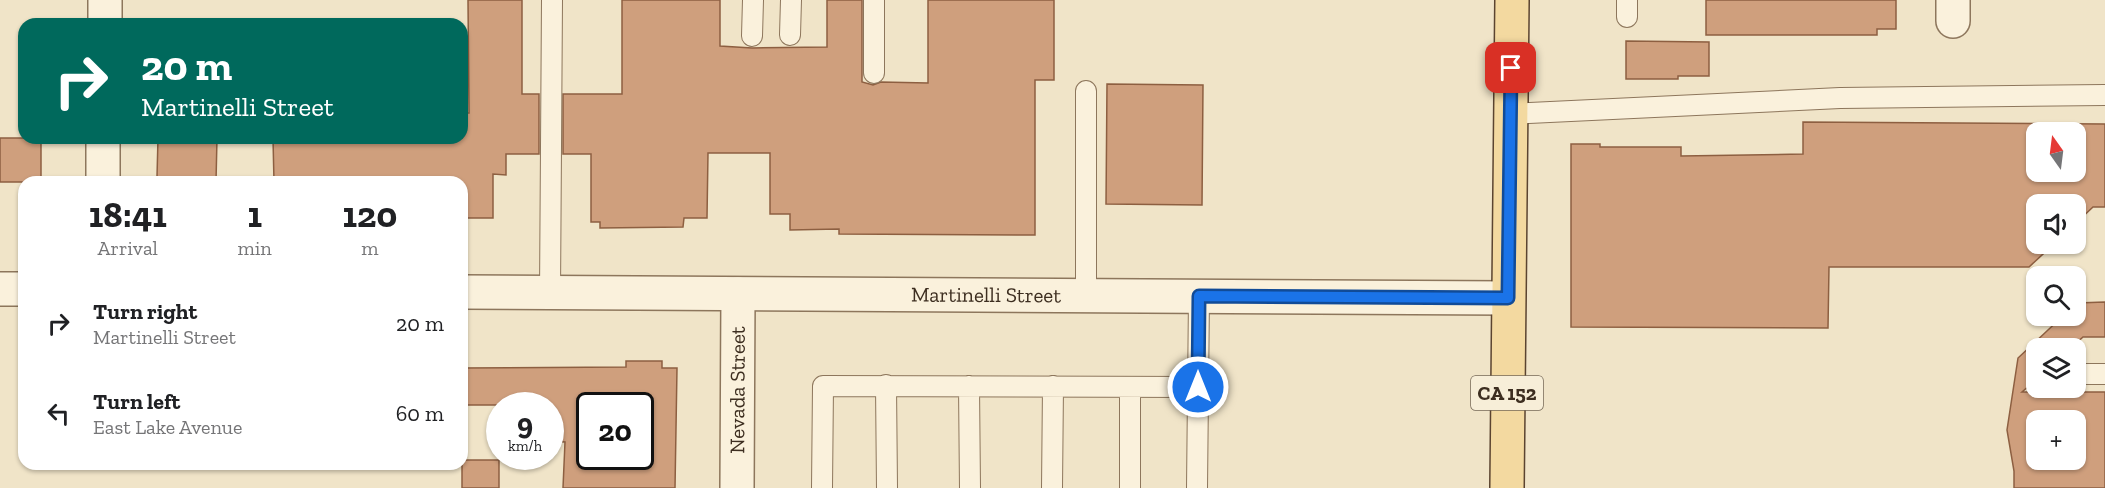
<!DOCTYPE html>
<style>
:root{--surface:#fff;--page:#f6f6f6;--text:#202124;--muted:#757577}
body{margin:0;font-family:"Zilla Slab",serif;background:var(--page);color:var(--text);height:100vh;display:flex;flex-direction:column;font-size:22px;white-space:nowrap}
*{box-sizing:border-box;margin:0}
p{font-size:20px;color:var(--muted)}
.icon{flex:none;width:33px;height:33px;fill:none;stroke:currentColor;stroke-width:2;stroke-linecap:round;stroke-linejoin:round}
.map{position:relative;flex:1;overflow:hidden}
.side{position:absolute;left:18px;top:176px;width:450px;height:294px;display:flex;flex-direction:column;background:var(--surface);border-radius:18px;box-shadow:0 2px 4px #0004}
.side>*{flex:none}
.banner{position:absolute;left:18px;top:18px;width:450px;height:126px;border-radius:18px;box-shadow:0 2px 4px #0004;background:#00695c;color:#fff;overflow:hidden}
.needle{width:39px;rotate:346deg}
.controls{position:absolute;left:2026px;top:122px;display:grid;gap:12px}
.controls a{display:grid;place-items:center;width:60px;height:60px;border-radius:12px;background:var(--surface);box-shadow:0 2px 4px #0004;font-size:30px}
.speed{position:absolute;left:486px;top:392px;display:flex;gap:12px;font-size:30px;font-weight:700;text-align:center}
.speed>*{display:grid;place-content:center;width:78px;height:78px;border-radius:50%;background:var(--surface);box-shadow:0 2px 4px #0004;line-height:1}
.speed small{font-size:15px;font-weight:400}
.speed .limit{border:3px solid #111;border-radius:9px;background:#fff;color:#111}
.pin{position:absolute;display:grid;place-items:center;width:51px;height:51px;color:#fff;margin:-26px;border-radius:12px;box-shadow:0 3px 9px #0006}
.me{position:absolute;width:66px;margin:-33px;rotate:0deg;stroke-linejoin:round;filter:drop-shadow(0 0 4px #0008)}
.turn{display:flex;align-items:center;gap:21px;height:126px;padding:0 24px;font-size:27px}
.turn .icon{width:78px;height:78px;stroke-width:2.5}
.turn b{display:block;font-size:42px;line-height:51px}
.eta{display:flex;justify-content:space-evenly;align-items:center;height:102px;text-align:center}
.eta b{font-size:36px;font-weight:700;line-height:42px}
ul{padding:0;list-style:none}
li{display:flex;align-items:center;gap:18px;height:90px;padding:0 24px}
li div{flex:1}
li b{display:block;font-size:22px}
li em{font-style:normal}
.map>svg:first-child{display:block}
.building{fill:#cf9f7d;stroke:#8d5f41;stroke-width:1.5;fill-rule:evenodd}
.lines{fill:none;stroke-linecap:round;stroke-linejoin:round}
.service-casing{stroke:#8d765c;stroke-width:22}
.minor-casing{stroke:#8d765c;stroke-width:36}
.tertiary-casing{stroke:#8d765c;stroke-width:36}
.primary-casing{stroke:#5b4430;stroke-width:36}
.service{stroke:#faf1dc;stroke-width:20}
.minor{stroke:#faf1dc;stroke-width:33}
.tertiary{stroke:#faf1dc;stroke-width:33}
.primary{stroke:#f3d9a0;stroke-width:33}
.route-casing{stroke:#114b97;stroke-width:15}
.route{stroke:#1a73e8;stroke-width:10}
.labels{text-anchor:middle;stroke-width:6;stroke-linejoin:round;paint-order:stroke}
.shield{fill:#f7eed8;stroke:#756857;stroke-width:1.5}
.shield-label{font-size:20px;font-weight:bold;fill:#3d2e20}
.street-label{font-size:21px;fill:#3d2e20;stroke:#f7eed8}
</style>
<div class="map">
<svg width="2105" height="488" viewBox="0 0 2105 488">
<rect width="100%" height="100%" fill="#f0e4c8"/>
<path class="building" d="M 468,0 L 522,0 L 522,94 L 539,94 L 539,154 L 506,154 L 506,175 L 493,174 L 493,218 L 462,218 L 462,182 L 274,182 L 273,139 L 462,138 L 462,113 L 469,113 Z
M 622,0 L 720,0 L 720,46 L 752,48 L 827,47 L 827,0 L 862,0 L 862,82 L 873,85 L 881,82 L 928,83 L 928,0 L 1054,0 L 1054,80 L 1035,80 L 1035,235 L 839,234 L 839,229 L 790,230 L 790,214 L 770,214 L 770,153 L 708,153 L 707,218 L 684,218 L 683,227 L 600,228 L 600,222 L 591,222 L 591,154 L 563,154 L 563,94 L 622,94 Z
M 1706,0 L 1896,0 L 1896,29 L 1877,29 L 1877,35 L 1706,35 Z
M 1626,41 L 1709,42 L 1709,76 L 1678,76 L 1678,79 L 1626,79 Z
M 1107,84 L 1203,85 L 1202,205 L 1106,204 Z
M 1803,122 L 2105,124 L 2105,207 L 2093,207 L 2076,223 L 2076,204 L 2037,204 L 2037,243 L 2055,243 L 2029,267 L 1829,267 L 1828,328 L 1571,327 L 1571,144 L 1600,144 L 1600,147 L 1681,147 L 1681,156 L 1803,154 ZM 2037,132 L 2076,132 L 2076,171 L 2037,171 Z
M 0,138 L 41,138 L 41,182 L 0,182 Z
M 158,138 L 217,138 L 216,182 L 164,182 L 164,177 L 157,177 Z
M 2105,302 L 2105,337 L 2083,337 L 2071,348 L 2037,348 L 2037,379 L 2022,392 L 2105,392 L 2105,488 L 2014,488 L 2014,471 L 2007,430 L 2018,358 L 2064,315 L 2076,315 L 2077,303 ZM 2037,420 L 2076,420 L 2076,459 L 2037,459 Z
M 626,361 L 662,361 L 662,368 L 677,368 L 675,488 L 563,488 L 565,442 L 550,441 L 550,405 L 462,405 L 462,368 L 626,367 ZM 590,405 L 640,405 L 640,456 L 590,456 Z
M 462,460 L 499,460 L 499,488 L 462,488 Z"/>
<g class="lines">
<defs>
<path id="service" d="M 1627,17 L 1627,0
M 790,35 L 791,0
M 752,36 L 753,0
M 874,73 L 874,0
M 1510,114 L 1840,98 L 2105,95
M 550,293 L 552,0
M 1086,295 L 1086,91
M 2076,374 L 2105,374
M 886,385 L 887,488
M 969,386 L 970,488
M 822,488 L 823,386 L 1198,387
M 1052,488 L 1053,386
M 1130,488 L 1130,387
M 1197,488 L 1199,296"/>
<g id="minor">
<path d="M 1953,0 L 1953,21"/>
<path d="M 105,24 L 105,0"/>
<path d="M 103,182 L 103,138"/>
<path id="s1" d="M 737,488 L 738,294"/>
</g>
<g id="tertiary">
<path d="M 0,289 L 24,289"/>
<path id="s2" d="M 462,292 L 1508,298"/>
</g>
<path id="primary" d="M 1507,488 L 1512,0"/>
</defs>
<use href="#service" class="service-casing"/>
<use href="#minor" class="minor-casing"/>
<use href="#tertiary" class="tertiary-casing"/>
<use href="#primary" class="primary-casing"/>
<use href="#service" class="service"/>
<use href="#minor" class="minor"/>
<use href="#tertiary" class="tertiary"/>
<use href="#primary" class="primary"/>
</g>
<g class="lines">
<defs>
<path id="route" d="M 1198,387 L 1199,296 L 1508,298 L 1511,68"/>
</defs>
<use href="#route" class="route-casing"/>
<use href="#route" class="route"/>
</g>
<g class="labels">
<rect class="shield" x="1471" y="376" width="72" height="34" rx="4.5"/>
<g class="shield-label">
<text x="1507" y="400">CA 152</text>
</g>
<g class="street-label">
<text dy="7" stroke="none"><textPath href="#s2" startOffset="524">Martinelli Street</textPath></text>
<text dy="7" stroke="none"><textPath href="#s1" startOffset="98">Nevada Street</textPath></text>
</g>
</g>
</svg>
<div class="controls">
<a><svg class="needle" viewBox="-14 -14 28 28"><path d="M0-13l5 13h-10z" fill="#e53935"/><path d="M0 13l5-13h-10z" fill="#757577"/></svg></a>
<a><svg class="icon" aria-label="sound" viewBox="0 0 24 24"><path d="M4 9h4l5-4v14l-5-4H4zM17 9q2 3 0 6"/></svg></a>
<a><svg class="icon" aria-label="search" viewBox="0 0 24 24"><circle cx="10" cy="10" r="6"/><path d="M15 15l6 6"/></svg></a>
<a><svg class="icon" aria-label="layers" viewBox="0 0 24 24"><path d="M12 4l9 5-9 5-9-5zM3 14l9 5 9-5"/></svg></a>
<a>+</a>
</div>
<div class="speed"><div>9<small>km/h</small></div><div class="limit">20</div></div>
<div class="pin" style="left:1511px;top:68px;background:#d93025"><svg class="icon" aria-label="arrive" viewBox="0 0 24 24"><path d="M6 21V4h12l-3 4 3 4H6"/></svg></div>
<svg class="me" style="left:1198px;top:387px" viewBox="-20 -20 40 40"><circle r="17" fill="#1a73e8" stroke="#fff" stroke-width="3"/><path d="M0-11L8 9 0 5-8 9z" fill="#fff"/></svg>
<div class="banner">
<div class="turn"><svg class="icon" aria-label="right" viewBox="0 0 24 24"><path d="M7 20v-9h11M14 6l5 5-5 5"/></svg><div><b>20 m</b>Martinelli Street</div></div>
</div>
<section class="side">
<div class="eta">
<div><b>18:41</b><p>Arrival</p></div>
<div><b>1</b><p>min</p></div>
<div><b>120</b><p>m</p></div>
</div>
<ul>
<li><svg class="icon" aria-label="right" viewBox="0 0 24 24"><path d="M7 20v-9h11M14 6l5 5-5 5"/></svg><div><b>Turn right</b><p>Martinelli Street</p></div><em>20 m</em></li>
<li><svg class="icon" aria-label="left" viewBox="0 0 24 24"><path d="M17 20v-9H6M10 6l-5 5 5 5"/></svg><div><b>Turn left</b><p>East Lake Avenue</p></div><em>60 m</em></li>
</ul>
</section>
</div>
